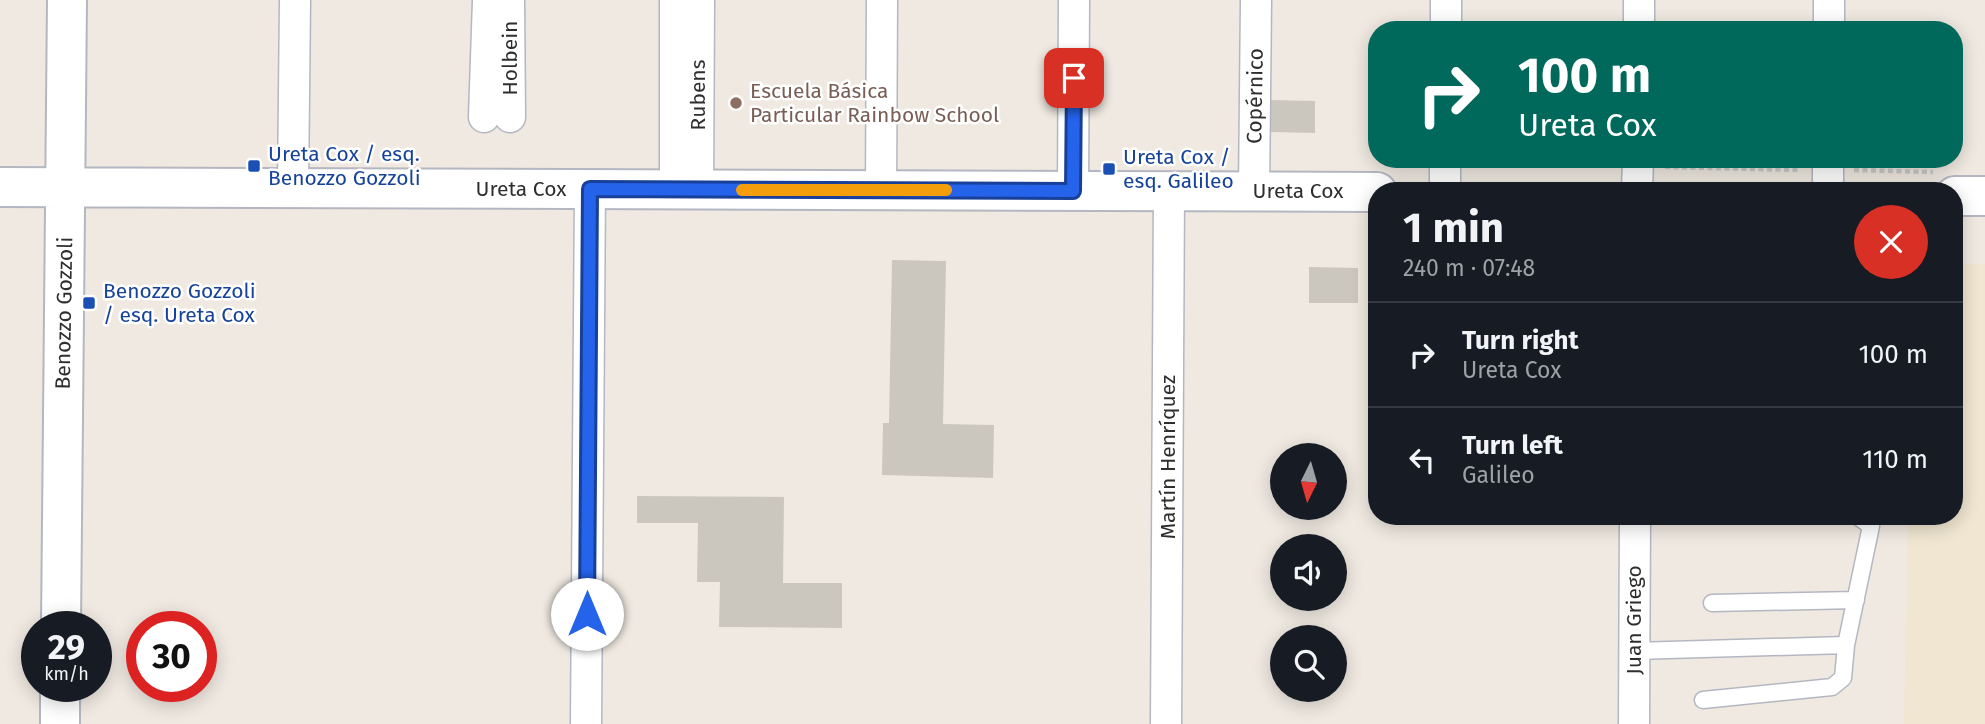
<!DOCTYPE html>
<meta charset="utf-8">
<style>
:root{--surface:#171b24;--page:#20242c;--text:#f1f3f6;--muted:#9ea1a6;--line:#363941}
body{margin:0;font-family:"Fira Sans",sans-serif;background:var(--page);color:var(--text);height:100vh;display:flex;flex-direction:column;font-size:26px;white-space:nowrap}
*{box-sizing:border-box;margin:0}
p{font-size:23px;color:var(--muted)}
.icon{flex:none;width:38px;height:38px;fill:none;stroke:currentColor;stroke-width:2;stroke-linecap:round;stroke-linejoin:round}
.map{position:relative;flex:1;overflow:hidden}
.sheet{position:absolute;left:1368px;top:182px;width:595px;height:343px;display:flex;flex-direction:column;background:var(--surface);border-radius:28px;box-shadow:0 4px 18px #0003}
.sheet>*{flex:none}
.hud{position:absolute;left:1368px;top:21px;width:595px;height:147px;border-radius:28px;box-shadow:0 4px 18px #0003;background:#00695c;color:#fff;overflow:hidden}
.needle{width:46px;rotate:185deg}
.buttons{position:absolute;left:1270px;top:443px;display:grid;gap:14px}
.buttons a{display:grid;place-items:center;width:77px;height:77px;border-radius:50%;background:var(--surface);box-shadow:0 4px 18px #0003;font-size:35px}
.speed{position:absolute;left:21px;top:611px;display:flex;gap:14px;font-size:35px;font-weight:700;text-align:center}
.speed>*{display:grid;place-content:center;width:91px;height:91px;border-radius:50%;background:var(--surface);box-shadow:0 4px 18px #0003;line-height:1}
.speed small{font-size:18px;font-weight:400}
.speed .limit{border:10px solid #d22;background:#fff;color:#111}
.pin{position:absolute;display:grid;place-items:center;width:60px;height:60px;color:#fff;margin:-30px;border-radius:14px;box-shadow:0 4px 10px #0006}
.me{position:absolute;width:77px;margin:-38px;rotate:0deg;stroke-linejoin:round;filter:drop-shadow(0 0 5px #0008)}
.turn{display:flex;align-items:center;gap:24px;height:147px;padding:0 35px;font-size:32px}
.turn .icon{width:91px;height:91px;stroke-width:2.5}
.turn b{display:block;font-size:49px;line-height:60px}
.round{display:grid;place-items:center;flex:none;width:74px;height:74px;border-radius:37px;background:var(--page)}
.head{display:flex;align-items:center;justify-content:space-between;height:119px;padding:0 35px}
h1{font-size:42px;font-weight:700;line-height:52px}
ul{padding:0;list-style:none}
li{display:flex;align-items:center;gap:21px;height:105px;padding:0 35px;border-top:2px solid var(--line)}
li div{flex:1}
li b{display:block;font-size:26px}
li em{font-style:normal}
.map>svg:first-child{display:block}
.education{fill:#f0e6d1}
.building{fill:#cbc7bf}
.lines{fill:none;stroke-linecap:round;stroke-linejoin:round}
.lane-casing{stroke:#b4b7c1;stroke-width:19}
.street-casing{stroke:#b4b7c1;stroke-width:33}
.secondary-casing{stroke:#b4b7c1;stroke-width:42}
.path{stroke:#c9c9c9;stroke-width:4.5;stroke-dasharray:5 3.5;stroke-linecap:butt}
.lane{stroke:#fff;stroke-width:16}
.street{stroke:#fff;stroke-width:30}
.secondary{stroke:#fff;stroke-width:38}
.route-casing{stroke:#184099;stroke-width:18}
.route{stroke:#2563eb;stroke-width:12}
.slow{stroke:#f59e0b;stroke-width:12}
.education-dot{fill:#8d6e63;stroke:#fff;stroke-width:2.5}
.transit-dot{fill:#1a4fb4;stroke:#fff;stroke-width:2.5}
.labels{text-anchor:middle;stroke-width:5;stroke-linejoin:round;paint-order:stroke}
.street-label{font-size:21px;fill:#2e2e2e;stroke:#fff}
.education-label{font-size:21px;fill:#785e54;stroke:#fff;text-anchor:start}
.transit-label{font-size:21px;fill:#164399;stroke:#fff;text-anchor:start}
</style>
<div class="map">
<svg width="1985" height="724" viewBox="0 0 1985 724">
<rect width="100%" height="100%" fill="#efe9e1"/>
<path class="education" d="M 1955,264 L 1985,264 L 1985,724 L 1904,724 L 1908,516 L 1955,516 Z"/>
<path class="building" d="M 1271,100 L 1315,101 L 1315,133 L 1270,132 Z
M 892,260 L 946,261 L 943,424 L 994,425 L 993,478 L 882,475 L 883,423 L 889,423 Z
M 1309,267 L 1358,268 L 1358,303 L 1309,303 Z
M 637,496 L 784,497 L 783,583 L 842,583 L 842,628 L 719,627 L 720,582 L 697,582 L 698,523 L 637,523 Z"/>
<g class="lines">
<defs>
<path id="lane" d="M 1712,603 L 1856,600
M 1634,651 L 1846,645
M 1703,700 L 1832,687 L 1843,678 L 1846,645 L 1871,526 L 1857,516"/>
<path id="street" d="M 509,0 L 510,117
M 1446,30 L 1446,0
M 1639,30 L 1639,0
M 1829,30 L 1829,0
M 484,117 L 488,0
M 293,188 L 295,0
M 675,189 L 675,0
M 698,190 L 699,0
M 881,190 L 882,0
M 1073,191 L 1074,0
M 1254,191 L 1256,0
M 1445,191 L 1445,159
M 1637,191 L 1638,159
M 1828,191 L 1828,159
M 586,724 L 590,189
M 1166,724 L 1169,191
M 1634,724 L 1635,516"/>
<path id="secondary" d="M 0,187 L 1377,192
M 1955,196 L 1985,196
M 61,626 L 67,0
M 60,724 L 60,686"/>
</defs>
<use href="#lane" class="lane-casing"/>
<use href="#street" class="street-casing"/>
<use href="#secondary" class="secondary-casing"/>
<path class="path" d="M 1665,167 L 1800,170
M 1854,170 L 1933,172"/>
<use href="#lane" class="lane"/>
<use href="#street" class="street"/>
<use href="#secondary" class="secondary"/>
</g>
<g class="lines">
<defs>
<path id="route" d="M 587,614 L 590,189 L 1073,191 L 1074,78"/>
</defs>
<use href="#route" class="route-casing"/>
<use href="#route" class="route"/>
<path class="slow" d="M 742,190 L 946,190"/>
</g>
<circle class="education-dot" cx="736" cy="103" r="7"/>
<g class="transit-dot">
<rect x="247" y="159" width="14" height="14" rx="3.5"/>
<rect x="1102" y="162" width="14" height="14" rx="3.5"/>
<rect x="82" y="296" width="14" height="14" rx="3.5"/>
</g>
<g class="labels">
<g class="street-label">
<text transform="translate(510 58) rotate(-90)" y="7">Holbein</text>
<text transform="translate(698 95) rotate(-90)" y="7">Rubens</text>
<text transform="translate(1255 96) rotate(-89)" y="7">Copérnico</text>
<text x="521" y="196">Ureta Cox</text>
<text x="1298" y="198">Ureta Cox</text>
<text transform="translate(64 313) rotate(-89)" y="7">Benozzo Gozzoli</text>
<text transform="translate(1168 457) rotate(-90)" y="7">Martín Henríquez</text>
<text transform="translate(1634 620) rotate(-90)" y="7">Juan Griego</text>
</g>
<g class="education-label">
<text x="750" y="98">Escuela Básica<tspan x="750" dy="24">Particular Rainbow School</tspan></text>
</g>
<g class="transit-label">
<text x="268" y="161">Ureta Cox / esq.<tspan x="268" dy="24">Benozzo Gozzoli</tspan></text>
<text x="1123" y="164">Ureta Cox /<tspan x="1123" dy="24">esq. Galileo</tspan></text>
<text x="103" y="298">Benozzo Gozzoli<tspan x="103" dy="24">/ esq. Ureta Cox</tspan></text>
</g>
</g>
</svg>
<div class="buttons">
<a><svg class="needle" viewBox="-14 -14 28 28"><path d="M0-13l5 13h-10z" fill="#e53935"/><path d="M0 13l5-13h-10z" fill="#9ea1a6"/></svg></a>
<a><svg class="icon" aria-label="sound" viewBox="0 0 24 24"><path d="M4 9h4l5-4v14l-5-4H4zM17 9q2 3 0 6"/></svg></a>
<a><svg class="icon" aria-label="search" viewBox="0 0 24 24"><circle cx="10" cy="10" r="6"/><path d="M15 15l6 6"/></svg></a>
</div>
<div class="speed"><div>29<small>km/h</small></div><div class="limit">30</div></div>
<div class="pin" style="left:1074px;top:78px;background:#d93025"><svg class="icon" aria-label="arrive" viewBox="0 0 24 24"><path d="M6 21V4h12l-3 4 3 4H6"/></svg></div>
<svg class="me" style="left:587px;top:614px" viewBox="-20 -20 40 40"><circle r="19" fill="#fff"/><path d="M0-13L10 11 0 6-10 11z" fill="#2563eb"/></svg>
<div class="hud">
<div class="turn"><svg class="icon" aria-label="right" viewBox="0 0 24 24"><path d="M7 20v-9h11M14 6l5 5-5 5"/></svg><div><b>100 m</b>Ureta Cox</div></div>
</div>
<section class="sheet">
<div class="head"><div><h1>1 min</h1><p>240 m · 07:48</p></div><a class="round" style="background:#d93025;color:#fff"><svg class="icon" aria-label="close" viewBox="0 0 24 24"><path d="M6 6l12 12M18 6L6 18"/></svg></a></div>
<ul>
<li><svg class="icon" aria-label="right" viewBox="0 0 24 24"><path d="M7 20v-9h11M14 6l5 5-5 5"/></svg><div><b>Turn right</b><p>Ureta Cox</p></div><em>100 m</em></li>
<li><svg class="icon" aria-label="left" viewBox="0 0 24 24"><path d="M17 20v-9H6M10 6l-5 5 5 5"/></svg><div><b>Turn left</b><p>Galileo</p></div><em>110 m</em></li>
</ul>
</section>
</div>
